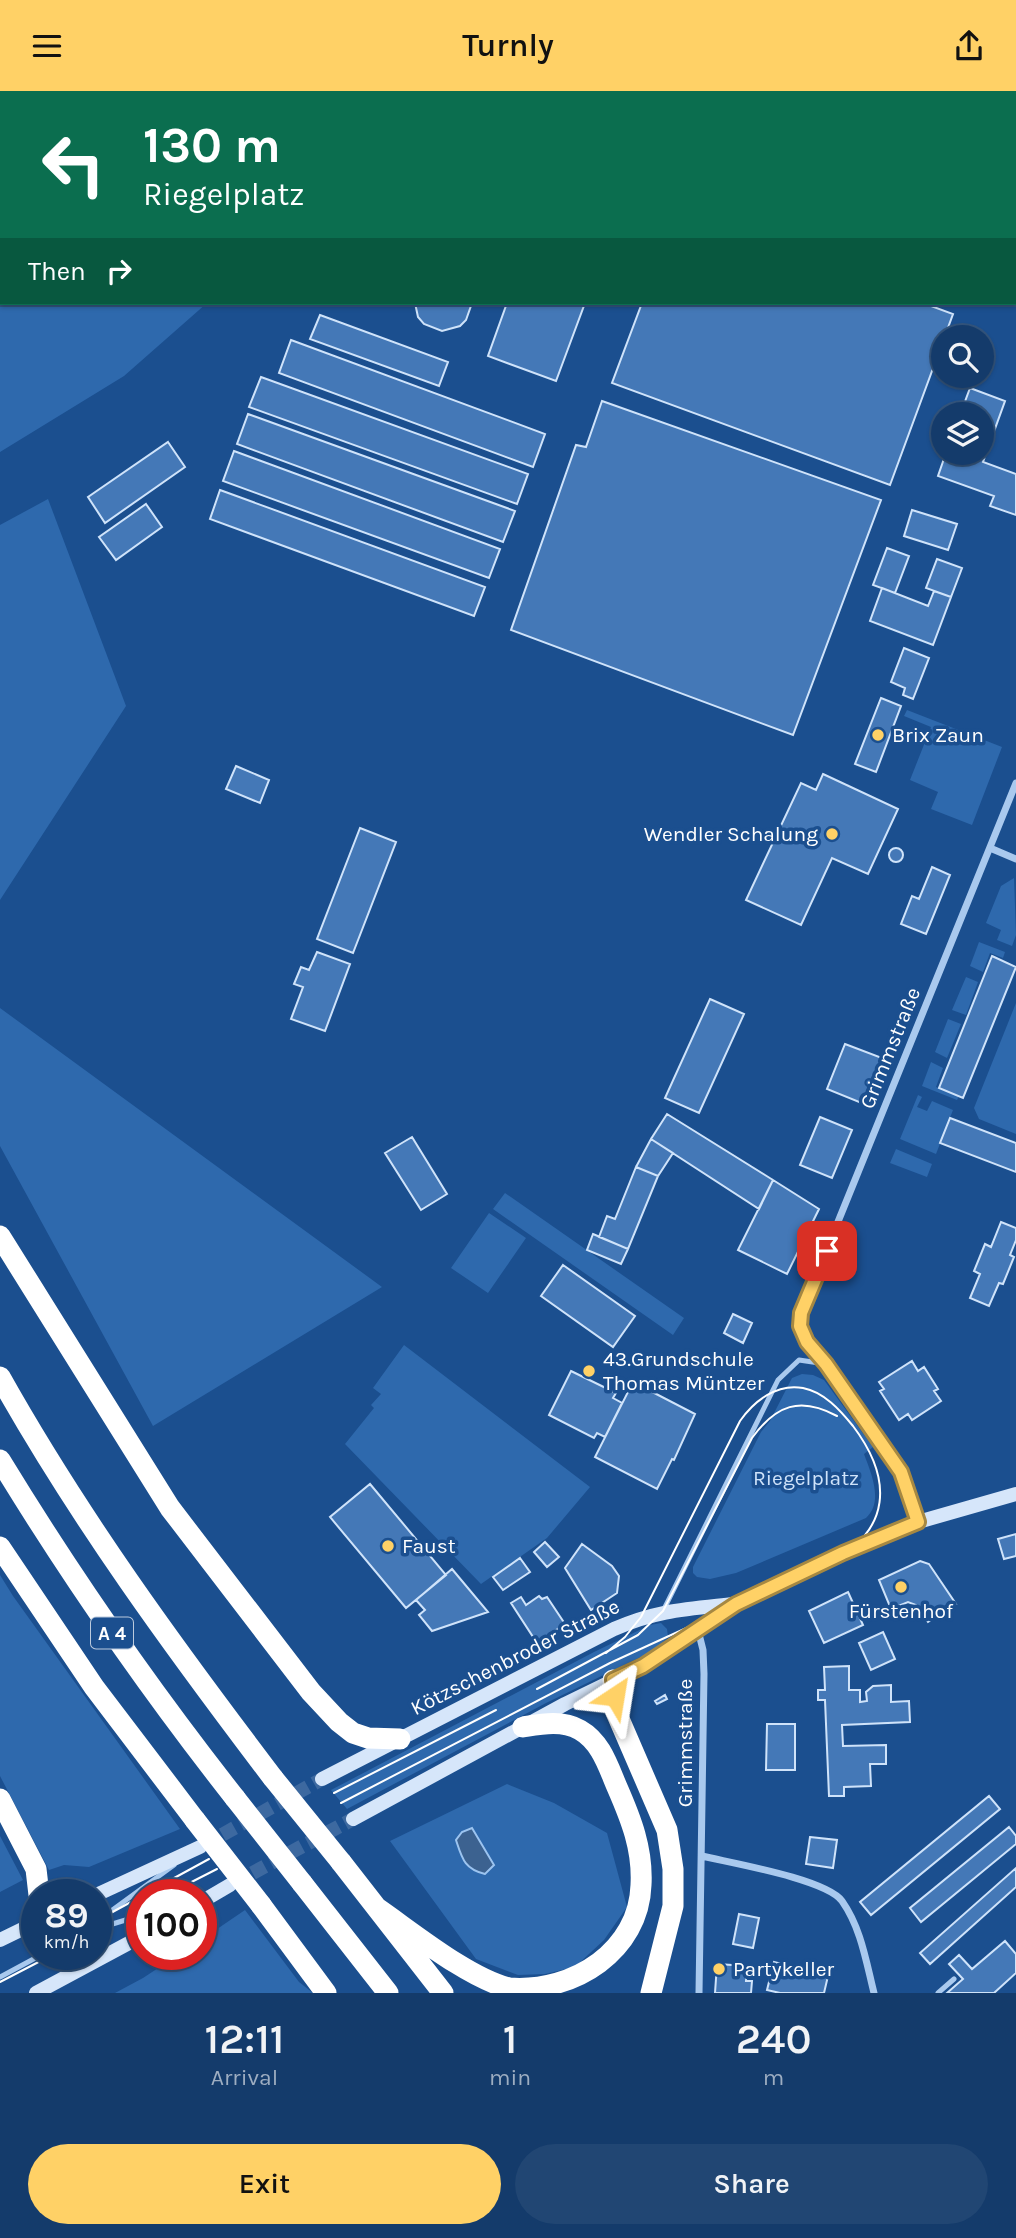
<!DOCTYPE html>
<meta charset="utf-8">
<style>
:root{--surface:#143b6b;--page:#214673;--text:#f1f3f6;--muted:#9dadc1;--line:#33557e;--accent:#ffd166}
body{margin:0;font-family:Karla,sans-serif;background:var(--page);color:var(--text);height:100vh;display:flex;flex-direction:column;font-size:26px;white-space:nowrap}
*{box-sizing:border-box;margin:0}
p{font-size:23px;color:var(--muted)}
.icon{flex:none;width:38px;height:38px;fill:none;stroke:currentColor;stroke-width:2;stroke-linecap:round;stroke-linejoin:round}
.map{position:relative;height:1902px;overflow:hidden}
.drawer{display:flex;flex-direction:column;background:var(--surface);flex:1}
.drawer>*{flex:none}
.guide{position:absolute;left:0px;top:0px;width:1017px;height:214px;box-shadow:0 2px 5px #0004,0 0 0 2px var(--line);background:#0b6e4f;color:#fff;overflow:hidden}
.buttons{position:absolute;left:931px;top:234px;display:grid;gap:14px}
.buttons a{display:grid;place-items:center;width:63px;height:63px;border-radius:50%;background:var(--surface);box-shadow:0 2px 5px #0004,0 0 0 2px var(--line);font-size:35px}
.speed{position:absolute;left:21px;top:1788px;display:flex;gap:14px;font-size:35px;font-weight:700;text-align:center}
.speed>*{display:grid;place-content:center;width:91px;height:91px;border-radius:50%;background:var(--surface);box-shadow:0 2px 5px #0004,0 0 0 2px var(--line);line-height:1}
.speed small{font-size:18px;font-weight:400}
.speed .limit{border:10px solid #d22;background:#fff;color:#111}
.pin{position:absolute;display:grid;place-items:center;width:60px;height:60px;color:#fff;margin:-30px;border-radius:14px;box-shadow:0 4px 10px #0006}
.me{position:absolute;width:77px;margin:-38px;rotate:33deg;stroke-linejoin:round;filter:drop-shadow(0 0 5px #0008)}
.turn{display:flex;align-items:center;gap:24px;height:147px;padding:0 28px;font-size:32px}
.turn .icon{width:91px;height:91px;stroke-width:2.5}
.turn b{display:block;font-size:49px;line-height:60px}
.then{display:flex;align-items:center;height:66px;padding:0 28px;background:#0003;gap:14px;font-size:26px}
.eta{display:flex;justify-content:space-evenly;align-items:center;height:119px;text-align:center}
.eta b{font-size:42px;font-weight:600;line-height:49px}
.button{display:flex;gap:14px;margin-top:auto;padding:14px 28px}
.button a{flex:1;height:80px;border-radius:42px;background:var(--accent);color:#111;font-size:28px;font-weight:600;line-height:80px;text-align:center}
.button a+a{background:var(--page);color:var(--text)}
header{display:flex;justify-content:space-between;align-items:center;height:91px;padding:0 28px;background:var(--accent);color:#111;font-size:32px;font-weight:600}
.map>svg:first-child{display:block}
.green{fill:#2e69ad}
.water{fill:#3c6290;stroke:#9cc4f0;stroke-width:2}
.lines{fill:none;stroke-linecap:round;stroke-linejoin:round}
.stream{stroke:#9cc4f0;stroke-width:6}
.building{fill:#4478b7;stroke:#cfe3fa;stroke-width:2}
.secondary-tunnel{stroke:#3d69a0;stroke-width:14;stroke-dasharray:14 7;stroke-linecap:butt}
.lane{stroke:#a9c9ee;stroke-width:5}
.street{stroke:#a9c9ee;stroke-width:7}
.secondary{stroke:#d6e6fa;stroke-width:14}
.highway{stroke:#fff;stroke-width:21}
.tram{stroke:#fff;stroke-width:2}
.highway-bridge{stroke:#fff;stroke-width:21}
.route-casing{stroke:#a68842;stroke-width:18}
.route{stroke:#ffd166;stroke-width:12}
.poi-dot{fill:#ffd166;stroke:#1b4f8f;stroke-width:2.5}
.labels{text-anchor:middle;stroke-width:7;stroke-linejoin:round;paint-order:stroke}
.shield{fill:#1b4f8f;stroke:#bbcadd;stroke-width:2}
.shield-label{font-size:19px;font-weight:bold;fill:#fff}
.poi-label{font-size:21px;fill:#fff;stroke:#1b4f8f;text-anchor:start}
.street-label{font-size:21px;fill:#fff;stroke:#1b4f8f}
.park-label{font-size:21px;fill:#cfe3fa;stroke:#1b4f8f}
</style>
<header><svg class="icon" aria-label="menu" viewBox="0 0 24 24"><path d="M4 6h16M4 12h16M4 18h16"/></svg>Turnly<svg class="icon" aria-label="share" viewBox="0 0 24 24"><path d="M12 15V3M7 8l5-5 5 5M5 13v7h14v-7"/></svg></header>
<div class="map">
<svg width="1016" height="1902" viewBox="0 0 1016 1902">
<rect width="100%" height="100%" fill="#1b4f8f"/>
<path class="green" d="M 0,0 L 431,0 L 2,2 L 2,212 L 207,212 L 124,285 L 0,361 Z
M 48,408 L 126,615 L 0,809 L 0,434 Z
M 907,619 L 1002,656 L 972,734 L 931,718 L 938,701 L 910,689 L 931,636 L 904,625 Z
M 1014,787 L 1016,844 L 1012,855 L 997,849 L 1001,839 L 986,832 L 1001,795 Z
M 979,851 L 1005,861 L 1003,867 L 990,862 L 983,881 L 970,875 Z
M 966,886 L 978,891 L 966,924 L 952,919 Z
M 1016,912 L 1016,1043 L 979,1028 L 974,1017 Z
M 0,917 L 382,1196 L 153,1335 L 0,1055 Z
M 948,928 L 961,933 L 947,967 L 935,961 Z
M 931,971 L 943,977 L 936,996 L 959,1005 L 957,1009 L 922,995 Z
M 918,1004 L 922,1006 L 917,1016 L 927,1020 L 932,1010 L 953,1019 L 936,1063 L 900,1048 Z
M 896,1058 L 932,1073 L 927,1086 L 890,1072 Z
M 505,1102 L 684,1227 L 673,1244 L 493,1118 Z
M 489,1122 L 526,1147 L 488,1202 L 451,1177 Z
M 404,1254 L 590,1396 L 547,1447 L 481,1493 L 345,1353 L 374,1317 L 371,1314 L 381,1303 L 373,1297 Z
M 802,1283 L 813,1284 L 824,1289 L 873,1356 L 864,1363 C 871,1382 884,1411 866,1427 L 736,1482 L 710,1488 L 697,1486 L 693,1482 L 693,1476 L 761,1341 L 770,1330 L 792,1287 Z
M 0,1484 L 13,1505 L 180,1738 L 89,1776 L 64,1774 L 49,1779 L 0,1685 Z
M 661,1532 L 667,1538 L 668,1546 L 655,1559 L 546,1612 L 347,1718 L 331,1699 L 594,1561 L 650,1534 Z
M 507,1693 L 554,1712 L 607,1742 L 627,1816 L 604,1849 L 575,1876 L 545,1883 L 518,1884 L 476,1868 L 390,1750 Z
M 0,1745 L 23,1789 L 0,1801 Z
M 245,1819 L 299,1891 L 313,1902 L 115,1902 L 143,1887 L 178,1864 L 201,1864 L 201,1849 Z"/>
<path class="water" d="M 472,1737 L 494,1774 L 485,1783 C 464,1778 462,1767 456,1749 L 462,1741 Z"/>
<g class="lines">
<path class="stream" d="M 183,2 L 185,0
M 0,152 L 2,151"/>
</g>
<path class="building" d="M 719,0 L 769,0 L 774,2 L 718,2 Z
M 788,0 L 850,0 L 855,2 L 792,2 Z
M 885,0 L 954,0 L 958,2 L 889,2 Z
M 1015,155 L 1016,156 L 1016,214 L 1011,212 L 1015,212 Z
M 415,212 L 472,212 L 466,229 L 460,235 L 442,240 L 424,233 L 418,226 Z
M 507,212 L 585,212 L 556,290 L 488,265 Z
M 642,212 L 923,212 L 953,223 L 890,394 L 612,292 Z
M 320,224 L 448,271 L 439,295 L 310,248 Z
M 291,249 L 545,343 L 533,376 L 279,282 Z
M 261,286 L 528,383 L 517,413 L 249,316 Z
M 970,297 L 1005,310 L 983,371 L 1016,383 L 1016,424 L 990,415 L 994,405 L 938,385 L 946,362 L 982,362 L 982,324 L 960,324 Z
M 602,310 L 881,409 L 793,644 L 511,539 L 576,354 L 586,356 Z
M 248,323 L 515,420 L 503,451 L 237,353 Z
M 168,351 L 185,376 L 105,432 L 88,406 Z
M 234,360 L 500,458 L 489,487 L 223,390 Z
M 220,399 L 485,496 L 474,525 L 210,428 Z
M 146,413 L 162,436 L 116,469 L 99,446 Z
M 912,419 L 957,433 L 948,459 L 904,445 Z
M 887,457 L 909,465 L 895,502 L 873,494 Z
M 937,468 L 962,477 L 951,506 L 926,497 Z
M 882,497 L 928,515 L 934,500 L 951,506 L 933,554 L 870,530 Z
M 904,557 L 929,567 L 913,608 L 903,604 L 905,597 L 891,591 Z
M 881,607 L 901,615 L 876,681 L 855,673 Z
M 236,675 L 269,689 L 260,712 L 226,698 Z
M 823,683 L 898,718 L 868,783 L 832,767 L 801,834 L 746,809 L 801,692 L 816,699 Z
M 360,737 L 396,751 L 353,862 L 317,848 Z
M889 764a7 7 0 1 1 14 0a7 7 0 1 1-14 0Z
M 932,776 L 950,784 L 926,843 L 901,833 L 912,805 L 919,808 Z
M 317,861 L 350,873 L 325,940 L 291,928 L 303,896 L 294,893 L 301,876 L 309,879 Z
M 992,865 L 1016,876 L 963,1007 L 939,997 Z
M 710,908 L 744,923 L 699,1022 L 665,1007 Z
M 845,953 L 882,967 L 864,1013 L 827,998 Z
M 667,1023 L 773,1089 L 759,1118 L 651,1048 Z
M 820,1026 L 852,1039 L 832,1087 L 800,1074 Z
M 950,1027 L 1016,1052 L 1016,1081 L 940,1052 Z
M 412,1046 L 447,1103 L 421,1119 L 385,1062 Z
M 651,1048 L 673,1062 L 658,1085 L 636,1076 Z
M 636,1076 L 658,1085 L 628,1158 L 599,1146 L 607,1125 L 615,1128 Z
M 773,1089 L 819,1118 L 787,1183 L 738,1159 Z
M 1001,1131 L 1016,1137 L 1016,1149 L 1010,1164 L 1014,1166 L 1003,1193 L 999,1192 L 989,1215 L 970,1207 L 980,1183 L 974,1180 L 985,1153 L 991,1156 Z
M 593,1143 L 628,1158 L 621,1173 L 587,1159 Z
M 563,1174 L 635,1225 L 613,1256 L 541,1205 Z
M 733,1223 L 752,1232 L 743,1252 L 724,1242 Z
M 912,1270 L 918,1280 L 924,1276 L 938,1298 L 934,1300 L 941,1310 L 912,1329 L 908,1323 L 899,1329 L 880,1300 L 884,1298 L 879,1291 Z
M 571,1280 L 616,1302 L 613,1307 L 622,1312 L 605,1346 L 597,1342 L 594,1347 L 549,1324 Z
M 633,1291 L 695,1323 L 674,1369 L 672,1368 L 657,1398 L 595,1366 Z
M 370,1393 L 446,1484 L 406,1517 L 330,1426 Z
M 1016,1443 L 1016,1465 L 1004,1468 L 998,1448 Z
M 545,1451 L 559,1466 L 547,1476 L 534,1461 Z
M 582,1453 L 612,1475 L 619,1485 L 617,1502 L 591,1519 L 565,1477 Z
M 520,1467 L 530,1481 L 503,1499 L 493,1486 Z
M 920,1470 L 929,1473 L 956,1513 L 928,1531 L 916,1514 L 908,1511 L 891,1518 L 879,1489 Z
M 452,1478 L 488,1521 L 432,1540 L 419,1524 L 425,1519 L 416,1509 Z
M 848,1501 L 863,1534 L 824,1552 L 809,1520 Z
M 539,1505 L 542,1508 L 547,1506 L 565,1533 L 537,1552 L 511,1512 L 521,1506 L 526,1514 Z
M 883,1541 L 895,1568 L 871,1579 L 859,1552 Z
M 849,1575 L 849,1599 L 860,1599 L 860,1611 L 867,1610 L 866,1601 L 873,1595 L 891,1594 L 891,1611 L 909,1610 L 910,1631 L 842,1634 L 843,1655 L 886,1654 L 886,1673 L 870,1673 L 871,1695 L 844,1696 L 844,1705 L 829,1705 L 825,1609 L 818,1609 L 818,1599 L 825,1599 L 824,1576 Z
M 665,1604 L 667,1608 L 657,1613 L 655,1610 Z
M 767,1633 L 795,1633 L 795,1679 L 766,1679 Z
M 989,1705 L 1000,1718 L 871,1824 L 860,1811 Z
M 1009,1736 L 1016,1745 L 1016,1753 L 921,1831 L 910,1817 Z
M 810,1746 L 837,1749 L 833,1777 L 806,1773 Z
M 1016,1777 L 1016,1796 L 930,1873 L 920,1862 Z
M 739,1823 L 759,1827 L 753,1857 L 733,1853 Z
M 1005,1850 L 1016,1863 L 1016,1882 L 994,1902 L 947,1902 L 963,1888 L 949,1873 L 959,1864 L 972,1878 Z
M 774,1871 L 828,1885 L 824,1902 L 780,1902 L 767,1899 Z
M 717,1873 L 747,1875 L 746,1890 L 752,1890 L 751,1902 L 715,1902 Z"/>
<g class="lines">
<path class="secondary-tunnel" d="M 204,1754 L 322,1688
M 234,1792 L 353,1728"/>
<path class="lane" d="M 663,1520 L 778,1289 L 799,1269 L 826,1273
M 96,1831 L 174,1774
M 96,1838 L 142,1824
M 0,1886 L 41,1864
M 938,1902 L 954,1888"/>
<path class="street" d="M 990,757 L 1016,768
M 918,1430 L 901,1381 L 826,1273 L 807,1250 L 800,1235 L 801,1222 L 1016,692
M 698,1539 L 703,1559 L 704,1583 L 699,1902
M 702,1765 C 731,1772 826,1788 842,1810 C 861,1837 866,1870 874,1902"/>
<path class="secondary" d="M 322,1688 L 614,1538 C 657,1519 688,1518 734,1513
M 353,1728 L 565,1613 L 643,1575 L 736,1513 L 843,1463 L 918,1431 L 1016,1403
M 96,1804 L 200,1756
M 201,1811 L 230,1794
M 0,1849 L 37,1831
M 36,1902 L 142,1845"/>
<path class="highway" d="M 0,1145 L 170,1417 L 311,1601 L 339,1631 L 353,1642 L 368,1647 L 400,1648
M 0,1286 C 79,1427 175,1558 273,1687
M 0,1369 C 72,1487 150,1599 235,1707
M 0,1456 L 94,1596 L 195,1729
M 613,1589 L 616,1621 L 667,1739 L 673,1778 L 673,1815 L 651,1902
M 0,1708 L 36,1778 L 39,1804
M 341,1771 L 443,1902
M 302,1792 L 388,1902
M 261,1814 L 326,1902
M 377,1817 C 412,1841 468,1887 509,1897 C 575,1902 639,1859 641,1794 C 643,1758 631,1728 617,1696 C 608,1675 601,1651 580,1639 C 562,1629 542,1633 523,1636
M 36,1832 L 37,1825"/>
<path class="tram" d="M 537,1598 L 638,1544 L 663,1520 L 752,1347 C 776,1314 800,1305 837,1325
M 334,1702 L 496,1619
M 341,1712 L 610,1572 L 828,1472 C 892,1440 893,1388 853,1335 C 840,1319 824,1301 803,1297 C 777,1292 754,1310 740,1330 L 641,1526 L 625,1546 L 606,1562
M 143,1804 L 209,1768
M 166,1804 L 217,1778
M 96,1830 L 142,1805
M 0,1891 L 52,1864"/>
<path class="highway-bridge" d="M 273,1687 L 341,1771
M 235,1707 L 302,1792
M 195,1729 L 261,1814"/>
</g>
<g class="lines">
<defs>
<path id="route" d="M 615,1605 L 613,1589 L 643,1575 L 736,1513 L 843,1462 L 918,1431 L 901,1381 L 826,1273 L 807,1251 L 800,1235 L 801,1222 L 827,1160"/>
</defs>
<use href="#route" class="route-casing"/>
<use href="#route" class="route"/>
</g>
<g class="poi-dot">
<circle cx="878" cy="644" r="7"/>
<circle cx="832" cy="743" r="7"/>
<circle cx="589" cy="1280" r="7"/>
<circle cx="388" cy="1455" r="7"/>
<circle cx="901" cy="1496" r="7"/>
<circle cx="719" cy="1878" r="7"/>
</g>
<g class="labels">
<rect class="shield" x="91" y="1526.5" width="42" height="31" rx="5"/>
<g class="shield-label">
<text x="112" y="1549">A 4</text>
</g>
<g class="poi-label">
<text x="892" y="651">Brix Zaun</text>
<text x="818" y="750" text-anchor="end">Wendler Schalung</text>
<text x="603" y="1275">43.Grundschule<tspan x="603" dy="24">Thomas Müntzer</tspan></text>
<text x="402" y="1462">Faust</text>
<text x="901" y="1527" text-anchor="middle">Fürstenhof</text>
<text x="733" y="1885">Partykeller</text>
</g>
<g class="street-label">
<text transform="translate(890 957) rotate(-68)" y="7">Grimmstraße</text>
<text transform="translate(515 1566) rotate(-27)" y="7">Kötzschenbroder Straße</text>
<text transform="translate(685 1652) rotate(-90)" y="7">Grimmstraße</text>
</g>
<g class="park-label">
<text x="806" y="1394">Riegelplatz</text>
</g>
</g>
</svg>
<div class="buttons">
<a><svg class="icon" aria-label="search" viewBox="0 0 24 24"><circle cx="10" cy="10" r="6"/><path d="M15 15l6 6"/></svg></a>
<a><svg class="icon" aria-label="layers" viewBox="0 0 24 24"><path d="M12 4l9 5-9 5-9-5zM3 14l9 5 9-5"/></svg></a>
</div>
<div class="speed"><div>89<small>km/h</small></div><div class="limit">100</div></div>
<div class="pin" style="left:827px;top:1160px;background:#d93025"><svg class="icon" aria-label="arrive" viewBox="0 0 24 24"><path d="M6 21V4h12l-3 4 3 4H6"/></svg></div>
<svg class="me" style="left:615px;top:1605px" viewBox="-20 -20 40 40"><path d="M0-17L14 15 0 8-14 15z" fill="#ffd166" stroke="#fff" stroke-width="4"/></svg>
<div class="guide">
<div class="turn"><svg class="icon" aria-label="left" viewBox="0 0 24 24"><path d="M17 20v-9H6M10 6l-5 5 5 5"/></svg><div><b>130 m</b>Riegelplatz</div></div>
<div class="then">Then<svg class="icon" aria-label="right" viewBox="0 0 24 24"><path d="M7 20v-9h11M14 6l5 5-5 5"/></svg></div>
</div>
</div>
<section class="drawer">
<div class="eta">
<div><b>12:11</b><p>Arrival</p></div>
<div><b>1</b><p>min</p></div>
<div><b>240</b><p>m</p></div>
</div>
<div class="button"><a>Exit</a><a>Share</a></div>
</section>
